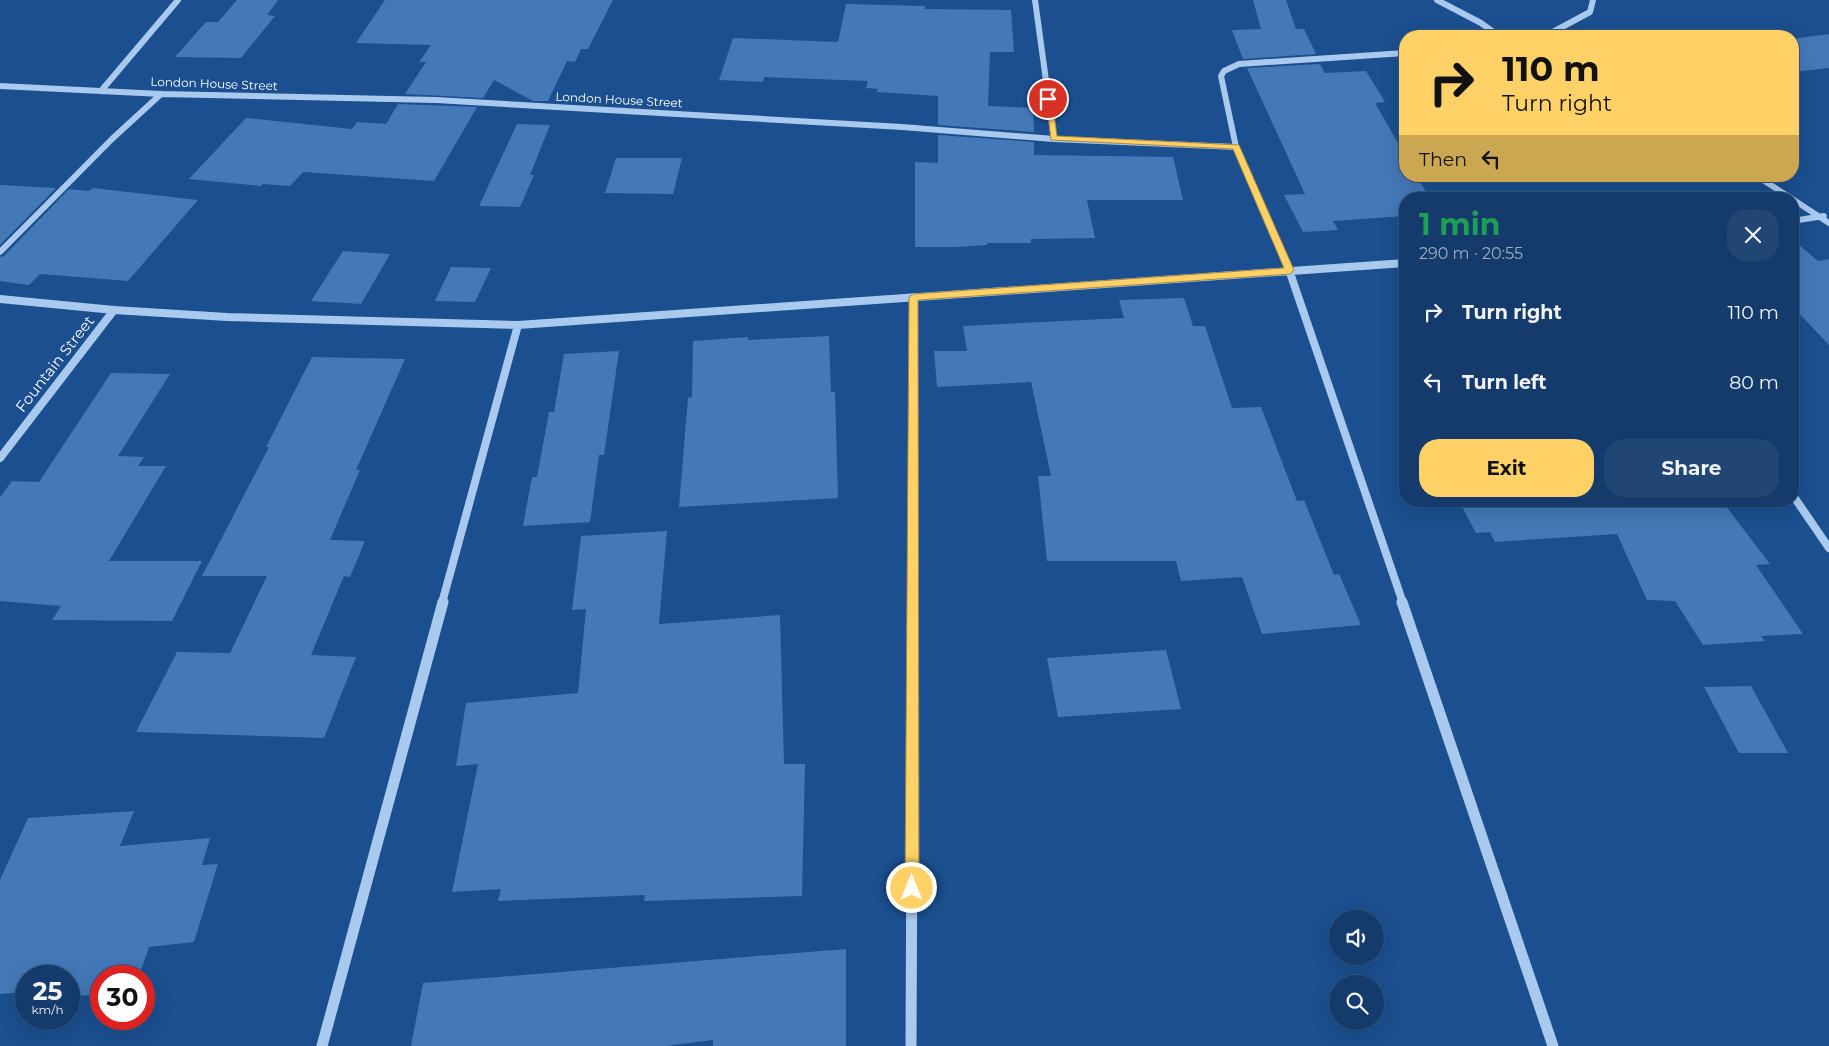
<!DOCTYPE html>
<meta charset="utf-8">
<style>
:root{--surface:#143b6b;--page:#214673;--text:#f1f3f6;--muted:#9dadc1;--line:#33557e;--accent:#ffd166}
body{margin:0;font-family:Montserrat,sans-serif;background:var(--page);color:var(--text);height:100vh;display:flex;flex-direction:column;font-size:19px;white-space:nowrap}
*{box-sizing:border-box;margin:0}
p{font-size:16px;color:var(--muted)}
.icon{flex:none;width:28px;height:28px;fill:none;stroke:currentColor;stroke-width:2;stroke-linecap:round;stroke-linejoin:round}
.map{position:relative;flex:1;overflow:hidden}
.side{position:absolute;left:1399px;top:192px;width:400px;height:315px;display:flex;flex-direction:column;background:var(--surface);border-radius:20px;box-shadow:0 5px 20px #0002,0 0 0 1px var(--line)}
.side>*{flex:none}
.guide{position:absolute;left:1399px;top:30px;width:400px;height:152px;border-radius:20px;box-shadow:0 5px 20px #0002,0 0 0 1px var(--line);background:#ffd166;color:#111;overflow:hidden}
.controls{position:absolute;left:1329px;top:910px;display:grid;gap:10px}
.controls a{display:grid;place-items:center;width:55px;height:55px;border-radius:50%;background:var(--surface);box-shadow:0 5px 20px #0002,0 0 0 1px var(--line);font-size:25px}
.speed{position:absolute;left:15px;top:965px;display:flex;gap:10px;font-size:25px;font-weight:700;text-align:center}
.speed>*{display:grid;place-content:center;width:65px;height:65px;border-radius:50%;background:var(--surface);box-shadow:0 5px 20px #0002,0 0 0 1px var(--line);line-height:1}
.speed small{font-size:12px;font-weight:400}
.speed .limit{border:8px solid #d22;background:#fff;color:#111}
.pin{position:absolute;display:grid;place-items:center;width:42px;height:42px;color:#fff;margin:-21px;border:2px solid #fff;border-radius:50%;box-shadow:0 1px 5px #0007}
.me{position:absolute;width:55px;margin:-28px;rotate:0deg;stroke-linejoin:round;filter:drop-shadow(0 0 4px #0008)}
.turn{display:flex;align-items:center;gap:18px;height:105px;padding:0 20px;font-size:22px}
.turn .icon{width:65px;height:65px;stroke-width:2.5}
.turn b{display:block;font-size:35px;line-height:42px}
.then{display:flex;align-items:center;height:48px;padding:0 20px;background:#0003;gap:10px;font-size:19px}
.round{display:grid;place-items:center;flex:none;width:52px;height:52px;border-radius:20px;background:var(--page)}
.head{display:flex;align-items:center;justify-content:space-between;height:85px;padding:0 20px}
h1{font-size:30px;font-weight:700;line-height:38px;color:#1e9e55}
.button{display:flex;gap:10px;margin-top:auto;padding:10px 20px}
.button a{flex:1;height:58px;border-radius:20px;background:var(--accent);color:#111;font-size:20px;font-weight:700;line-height:58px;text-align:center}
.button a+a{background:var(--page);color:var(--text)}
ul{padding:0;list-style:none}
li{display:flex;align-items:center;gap:15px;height:70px;padding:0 20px}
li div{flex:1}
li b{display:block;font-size:19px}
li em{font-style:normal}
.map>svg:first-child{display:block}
.building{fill:#4478b7}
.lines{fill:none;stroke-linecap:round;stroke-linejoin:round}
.minor-far2{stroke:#a9c9ee;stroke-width:6}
.minor-far1{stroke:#a9c9ee;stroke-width:8}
.minor{stroke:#a9c9ee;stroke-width:11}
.route{fill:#ffd166;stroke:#a68842}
.labels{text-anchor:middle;stroke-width:4;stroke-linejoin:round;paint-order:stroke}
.far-street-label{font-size:12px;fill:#fff;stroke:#1b4f8f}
.street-label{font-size:15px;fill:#fff;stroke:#1b4f8f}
</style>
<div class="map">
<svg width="1829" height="1046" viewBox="0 0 1829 1046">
<rect width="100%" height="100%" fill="#1b4f8f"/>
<path class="building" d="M 237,0 L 278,0 L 267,15 L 275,16 L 241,58 L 175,57 L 206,22 L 218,22 Z
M 385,0 L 613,0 L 588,49 L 581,49 L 575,62 L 567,61 L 548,101 L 533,101 L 494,80 L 483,98 L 405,94 L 426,62 L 419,62 L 431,45 L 356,43 Z
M 1253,0 L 1286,0 L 1296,29 L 1304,29 L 1316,54 L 1243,59 L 1232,30 L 1261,29 Z
M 846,4 L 925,6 L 925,9 L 1011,10 L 1014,52 L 990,52 L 988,106 L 1033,108 L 1034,132 L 938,125 L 938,96 L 877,92 L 878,89 L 866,88 L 868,81 L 764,77 L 763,82 L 719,80 L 733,38 L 838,42 Z
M 1829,34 L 1829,68 L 1792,72 L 1792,39 Z
M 1320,64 L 1325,73 L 1366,71 L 1385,102 L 1375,103 L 1405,155 L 1405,176 L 1417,176 L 1430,199 L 1405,199 L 1405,216 L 1333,221 L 1338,230 L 1303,232 L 1284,195 L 1305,194 L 1247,68 Z
M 398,104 L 477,107 L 434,181 L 303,172 L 290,186 L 263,184 L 261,186 L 189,179 L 246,118 L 352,129 L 357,122 L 386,124 Z
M 517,124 L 550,125 L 530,175 L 534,175 L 520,207 L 479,206 Z
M 938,135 L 1034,142 L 1034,155 L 1173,157 L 1183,200 L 1087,200 L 1095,238 L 1031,239 L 1031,243 L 987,243 L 987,245 L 958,247 L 915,247 L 915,162 L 938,163 Z
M 616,158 L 682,158 L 673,194 L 605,193 Z
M 0,185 L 56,188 L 0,245 Z
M 93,188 L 198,200 L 128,281 L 40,274 L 29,285 L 0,281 L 0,257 L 4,256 L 69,189 L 89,191 Z
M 1792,239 L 1818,261 L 1829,259 L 1829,345 L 1792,306 Z
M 343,251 L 390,254 L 361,304 L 311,301 Z
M 451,267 L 491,268 L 475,302 L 435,301 Z
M 1184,298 L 1193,326 L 1205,326 L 1232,408 L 1261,407 L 1297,501 L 1304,500 L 1334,575 L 1339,574 L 1361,625 L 1262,634 L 1242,577 L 1181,581 L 1176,561 L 1047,561 L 1038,476 L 1051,476 L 1031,382 L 937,387 L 934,351 L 967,351 L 963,326 L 1124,318 L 1119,300 Z
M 829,336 L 831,392 L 835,392 L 838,498 L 679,507 L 688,398 L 692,397 L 693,341 L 748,337 L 748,340 Z
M 619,351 L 604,455 L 599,455 L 590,522 L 523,526 L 532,477 L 537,477 L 549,412 L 554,412 L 564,354 Z
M 312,357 L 405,359 L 356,470 L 360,470 L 330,540 L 365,541 L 350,577 L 344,576 L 311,655 L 356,657 L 324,738 L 136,732 L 177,652 L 230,653 L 267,576 L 202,576 L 269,447 L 266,447 Z
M 111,373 L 170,374 L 118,456 L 144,457 L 138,466 L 166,466 L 109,561 L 202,561 L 172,621 L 52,620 L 61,606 L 0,601 L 0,497 L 12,481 L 39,482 Z
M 1459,501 L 1722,501 L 1770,564 L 1756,565 L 1803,634 L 1761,636 L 1765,641 L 1703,645 L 1675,601 L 1647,600 L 1617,534 L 1495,542 L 1490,532 L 1476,533 Z
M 667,531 L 659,624 L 780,615 L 784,764 L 805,764 L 802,896 L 644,901 L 645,895 L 498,901 L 501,889 L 452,892 L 478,764 L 456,766 L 466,703 L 578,693 L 586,609 L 572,610 L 581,536 Z
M 1166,650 L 1181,709 L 1058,717 L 1047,658 Z
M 1751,686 L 1788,753 L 1739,753 L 1704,687 Z
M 134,811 L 120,846 L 210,838 L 202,865 L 218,864 L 194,942 L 149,947 L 139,976 L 101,976 L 101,982 L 95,983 L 90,995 L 69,997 L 69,976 L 26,976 L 26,1001 L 19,1002 L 23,992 L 0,994 L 0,880 L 28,818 Z
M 846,949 L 846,1046 L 713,1046 L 713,1040 L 666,1046 L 411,1046 L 423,983 Z"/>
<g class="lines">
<path class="minor-far2" d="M 1035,0 L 1054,139
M 1437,0 L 1481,23 L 1499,36
M 1539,36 L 1551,33 L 1590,12 L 1593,0
M 0,86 L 161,94 L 436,100 L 902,127 L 1054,139 L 1236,147
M 101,91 L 178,0
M 1757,176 L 1829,223
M 1792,221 L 1824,216
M 0,252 L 112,139 L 161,94
M 1286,263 L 1236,147 L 1221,76 L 1224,71 L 1239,64 L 1405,53"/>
<path class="minor-far1" d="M 1286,261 L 1403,603
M 0,299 L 114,310 L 227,317 L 518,325 L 1405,263
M 0,458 L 114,310
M 1792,494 L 1829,548
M 442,603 L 518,325
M 913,603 L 914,297"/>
<path class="minor" d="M 1402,602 L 1553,1046
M 322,1046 L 443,602
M 911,1046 L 913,602"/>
</g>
<path class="route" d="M 1046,97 L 1052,99 L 1057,136 L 1239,145 L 1294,270 L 1290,274 L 918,300 L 919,888 L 917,893 L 912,895 L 907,893 L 905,888 L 909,297 L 914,294 L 1284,268 L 1233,149 L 1051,140 Z"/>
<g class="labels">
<g class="far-street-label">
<text transform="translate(214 84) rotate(2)" y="4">London House Street</text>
<text transform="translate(619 100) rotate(3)" y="4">London House Street</text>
</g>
<g class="street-label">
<text transform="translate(55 364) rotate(-52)" y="5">Fountain Street</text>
</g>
</g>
</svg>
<div class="controls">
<a><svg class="icon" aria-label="sound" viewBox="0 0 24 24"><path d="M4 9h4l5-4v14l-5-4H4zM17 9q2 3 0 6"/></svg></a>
<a><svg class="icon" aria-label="search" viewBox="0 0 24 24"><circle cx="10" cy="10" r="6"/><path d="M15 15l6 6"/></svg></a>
</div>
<div class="speed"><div>25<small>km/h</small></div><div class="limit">30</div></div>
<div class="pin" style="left:1048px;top:99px;background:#d93025"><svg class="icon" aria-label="arrive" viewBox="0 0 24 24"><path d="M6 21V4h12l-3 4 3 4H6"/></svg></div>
<svg class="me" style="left:912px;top:888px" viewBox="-20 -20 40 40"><circle r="17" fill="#ffd166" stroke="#fff" stroke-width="3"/><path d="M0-11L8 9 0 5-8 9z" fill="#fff"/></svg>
<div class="guide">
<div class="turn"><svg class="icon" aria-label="right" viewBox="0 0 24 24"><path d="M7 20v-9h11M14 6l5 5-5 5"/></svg><div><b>110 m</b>Turn right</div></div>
<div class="then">Then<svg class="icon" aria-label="left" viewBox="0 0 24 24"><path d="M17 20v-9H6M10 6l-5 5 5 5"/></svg></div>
</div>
<section class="side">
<div class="head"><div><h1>1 min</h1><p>290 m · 20:55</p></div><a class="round"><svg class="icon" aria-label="close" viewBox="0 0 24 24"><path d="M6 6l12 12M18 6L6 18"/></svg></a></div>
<ul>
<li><svg class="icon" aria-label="right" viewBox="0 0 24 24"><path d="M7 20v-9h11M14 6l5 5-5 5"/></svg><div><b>Turn right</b></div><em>110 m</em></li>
<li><svg class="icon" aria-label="left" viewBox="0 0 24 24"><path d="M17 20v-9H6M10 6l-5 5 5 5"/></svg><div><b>Turn left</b></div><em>80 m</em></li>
</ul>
<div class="button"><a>Exit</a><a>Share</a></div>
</section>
</div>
